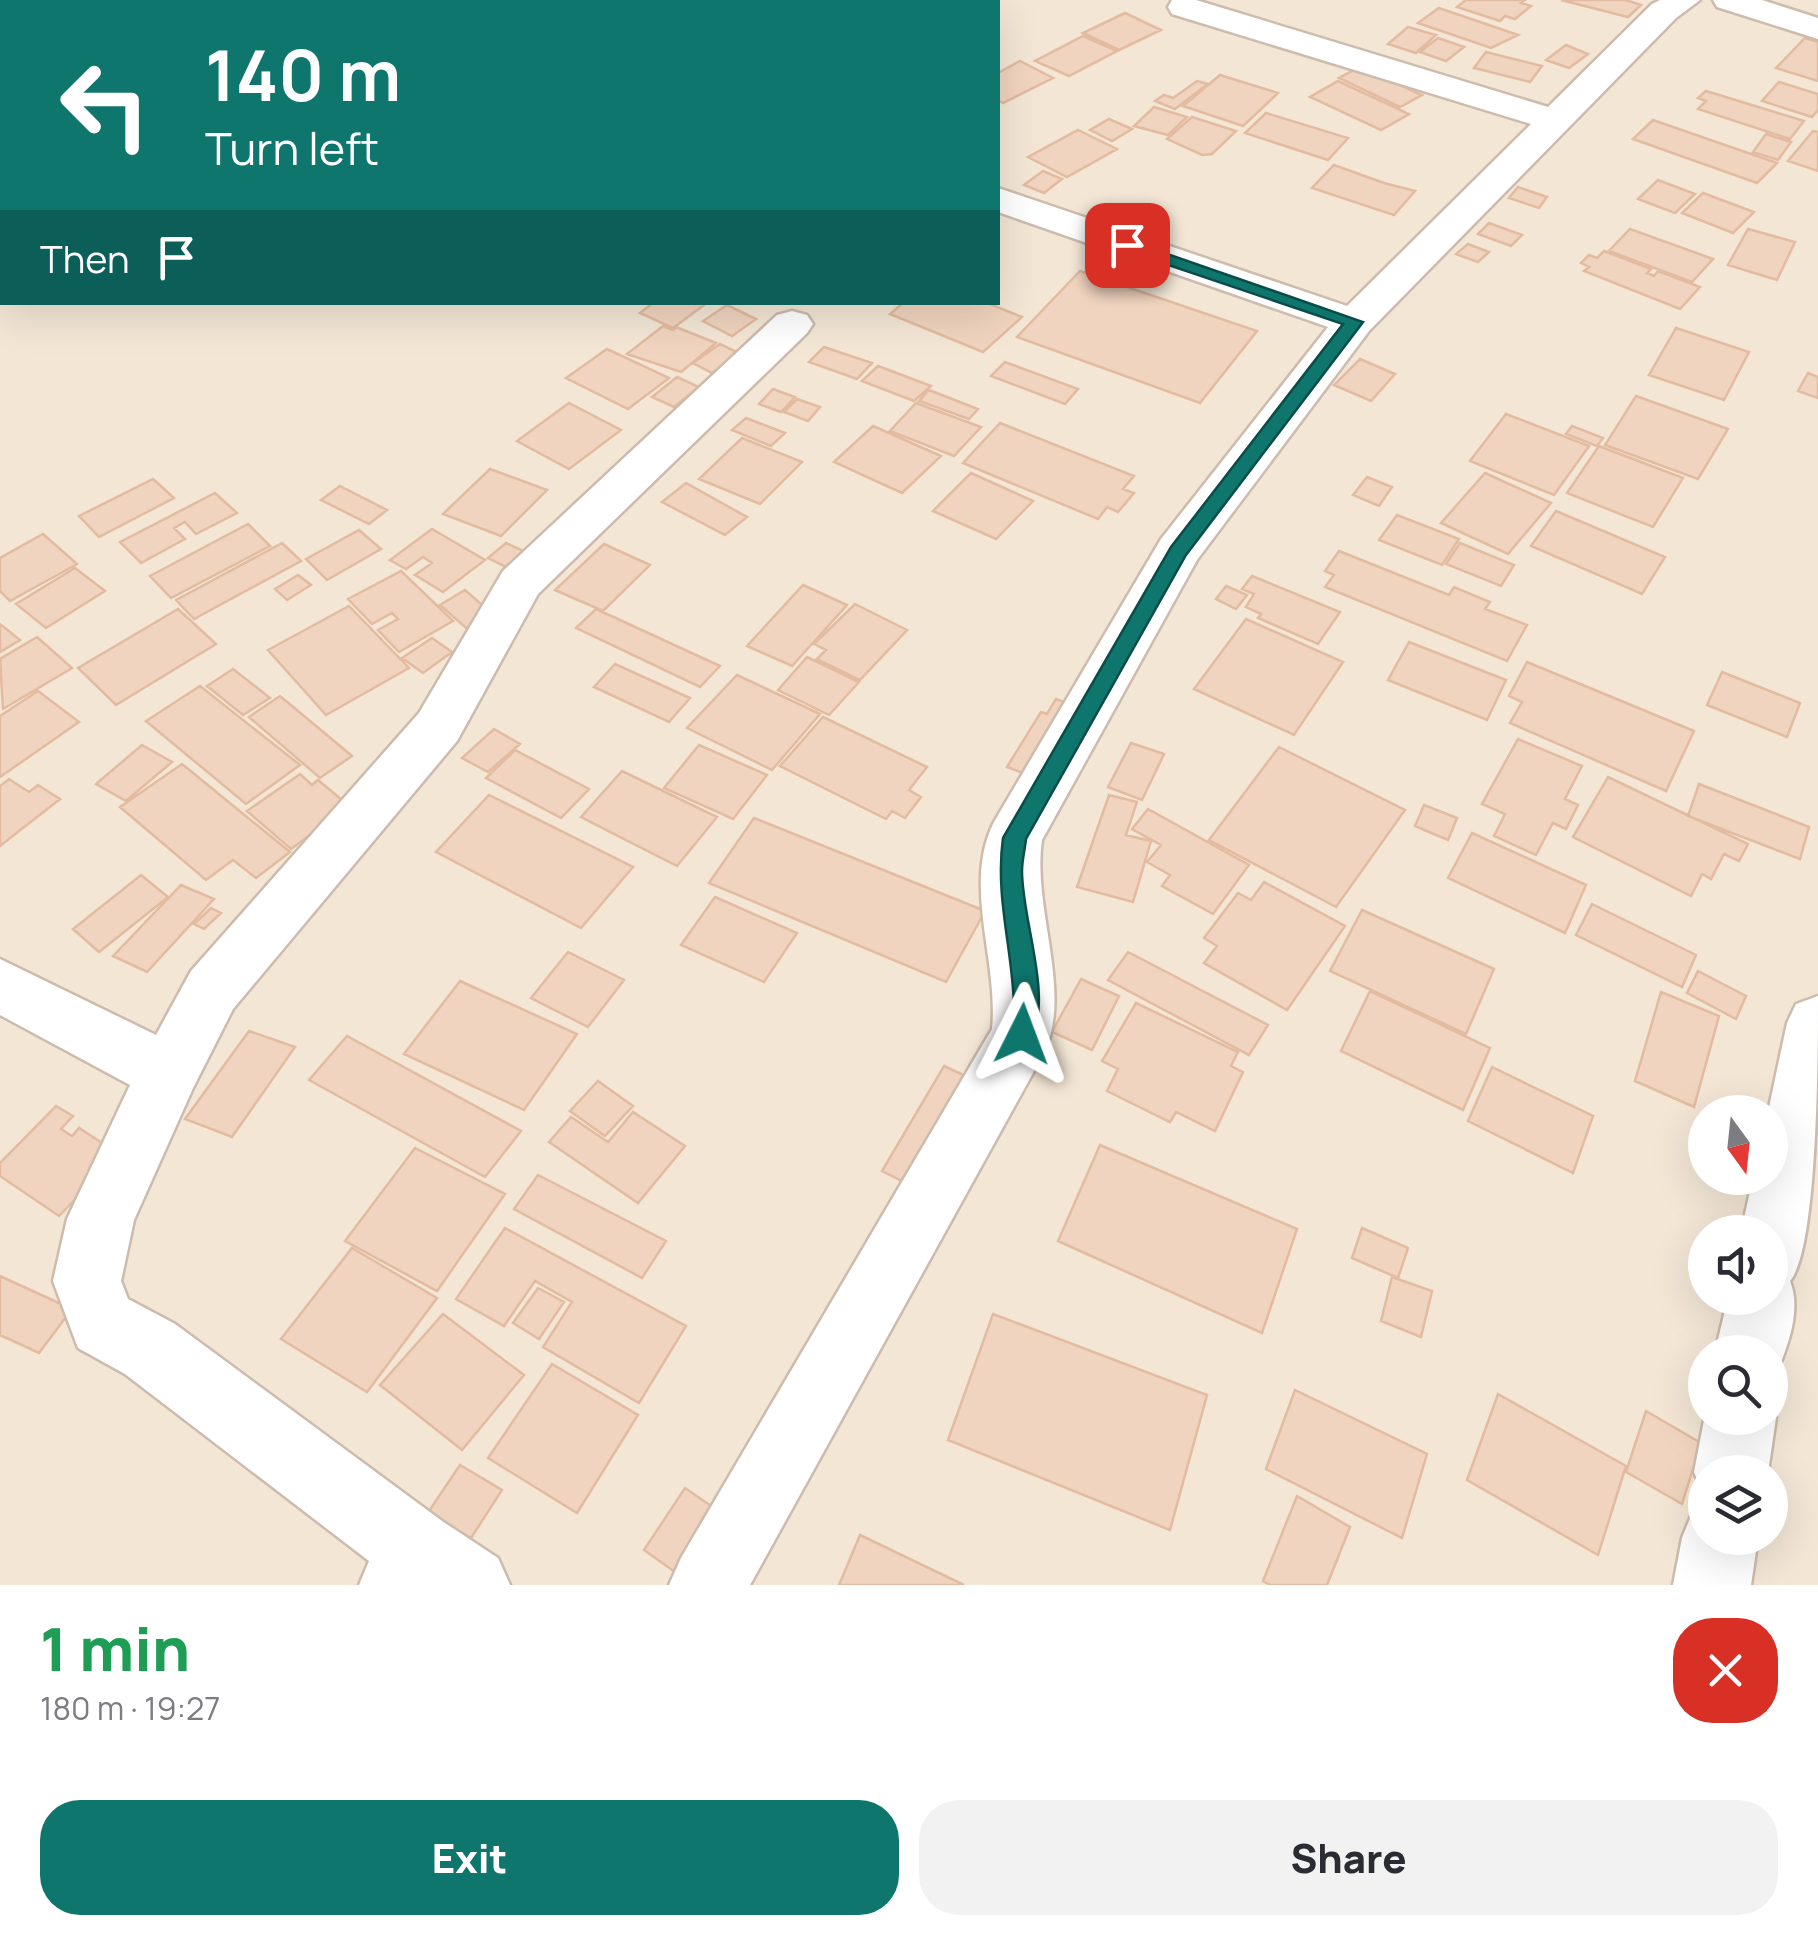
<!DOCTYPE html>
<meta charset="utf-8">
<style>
:root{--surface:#fff;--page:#f2f2f3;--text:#2b2b33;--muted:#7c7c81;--accent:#0f766e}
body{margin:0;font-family:Manrope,sans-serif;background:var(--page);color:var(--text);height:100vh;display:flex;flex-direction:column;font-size:38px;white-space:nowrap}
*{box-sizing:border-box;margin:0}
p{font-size:32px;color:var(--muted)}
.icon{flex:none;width:55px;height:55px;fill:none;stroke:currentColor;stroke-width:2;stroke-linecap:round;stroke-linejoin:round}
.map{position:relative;height:1585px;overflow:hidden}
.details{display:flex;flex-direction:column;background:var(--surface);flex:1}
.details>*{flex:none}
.top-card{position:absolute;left:0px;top:0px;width:1000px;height:305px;box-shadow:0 10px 40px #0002;background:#0f766e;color:#fff;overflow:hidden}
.needle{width:65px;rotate:165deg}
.controls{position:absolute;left:1688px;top:1095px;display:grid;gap:20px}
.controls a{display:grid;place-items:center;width:100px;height:100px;border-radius:50%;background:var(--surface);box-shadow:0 10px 40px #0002;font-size:50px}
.pin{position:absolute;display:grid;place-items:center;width:85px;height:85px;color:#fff;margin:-42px;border-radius:20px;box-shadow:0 5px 15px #0006}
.me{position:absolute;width:110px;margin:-55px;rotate:3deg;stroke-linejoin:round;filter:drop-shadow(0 0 8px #0008)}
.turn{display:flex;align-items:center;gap:35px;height:210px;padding:0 40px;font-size:45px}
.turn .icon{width:130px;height:130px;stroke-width:2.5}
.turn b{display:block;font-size:70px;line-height:85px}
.then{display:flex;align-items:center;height:95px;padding:0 40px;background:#0003;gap:20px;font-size:38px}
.round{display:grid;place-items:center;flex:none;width:105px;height:105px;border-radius:40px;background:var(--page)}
.headline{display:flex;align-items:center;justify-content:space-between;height:170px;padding:0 40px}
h1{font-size:60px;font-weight:800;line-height:75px;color:#1e9e55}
.button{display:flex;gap:20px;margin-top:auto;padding:20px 40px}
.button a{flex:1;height:115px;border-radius:40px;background:var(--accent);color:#fff;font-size:40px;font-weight:800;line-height:115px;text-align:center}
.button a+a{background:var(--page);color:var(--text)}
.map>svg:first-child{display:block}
.residential{fill:#f3e6d5;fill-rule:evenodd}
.building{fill:#f0d4bf;stroke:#e2bba0;stroke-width:2.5}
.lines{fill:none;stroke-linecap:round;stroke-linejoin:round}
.minor-casing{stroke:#cdbcad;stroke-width:5}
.minor{fill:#fff;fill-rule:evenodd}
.route{fill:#0f766e;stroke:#0a4d48;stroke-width:2.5}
</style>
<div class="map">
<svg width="1818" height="1585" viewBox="0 0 1818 1585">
<rect width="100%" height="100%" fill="#fcf4e6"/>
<path class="residential" d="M 540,0 L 1818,0 L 1818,1585 L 0,1585 L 0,220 L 2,302 L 998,302 L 998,2 L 534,2 ZM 1705,1112 L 1770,1112 L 1770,1178 L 1705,1178 ZM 1705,1232 L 1770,1232 L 1770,1298 L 1705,1298 ZM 1705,1352 L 1770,1352 L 1770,1418 L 1705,1418 ZM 1705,1472 L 1770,1472 L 1770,1538 L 1705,1538 Z"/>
<path class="building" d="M 1466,0 L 1525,0 L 1521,3 L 1531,6 L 1515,19 L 1505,16 L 1500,21 L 1457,7 Z
M 1561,0 L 1626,0 L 1641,5 L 1628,17 Z
M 1439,8 L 1518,35 L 1491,48 L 1418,23 Z
M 1125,13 L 1161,30 L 1119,50 L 1083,33 Z
M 1408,27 L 1436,35 L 1416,53 L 1388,44 Z
M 1083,36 L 1117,51 L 1069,76 L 1035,61 Z
M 1438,38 L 1464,47 L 1446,61 L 1420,52 Z
M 1805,38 L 1818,42 L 1818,81 L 1776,68 Z
M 1566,45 L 1588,54 L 1569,68 L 1546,60 Z
M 1486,52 L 1542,66 L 1530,82 L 1474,68 Z
M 1020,61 L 1053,78 L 1003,103 L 998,100 L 998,73 Z
M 1360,67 L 1422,95 L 1400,107 L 1339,78 Z
M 1220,75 L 1278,93 L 1243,126 L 1183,106 Z
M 1197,81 L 1208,84 L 1175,109 L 1155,101 L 1164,95 L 1173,98 Z
M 1338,81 L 1409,114 L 1381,130 L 1310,97 Z
M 1779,82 L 1818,94 L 1818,110 L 1812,117 L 1762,101 Z
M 1706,91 L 1804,121 L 1790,139 L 1698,109 L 1706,101 L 1698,98 Z
M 1154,107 L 1187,117 L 1168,135 L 1134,126 Z
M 1266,113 L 1348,138 L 1328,160 L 1245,133 Z
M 1192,117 L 1236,131 L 1212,154 L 1202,155 L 1167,139 Z
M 1109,119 L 1132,129 L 1112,141 L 1090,130 Z
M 1653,120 L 1777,163 L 1757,183 L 1633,139 Z
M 1078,130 L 1117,149 L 1067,177 L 1028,157 Z
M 1813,131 L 1818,132 L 1818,171 L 1788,161 Z
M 1766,134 L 1791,142 L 1778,160 L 1753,152 Z
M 1334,165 L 1384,183 L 1415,191 L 1394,215 L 1312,188 Z
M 1043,171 L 1062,179 L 1044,193 L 1024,185 Z
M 1658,180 L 1695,194 L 1675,213 L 1638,199 Z
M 1518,187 L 1547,197 L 1539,208 L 1509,198 Z
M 1703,193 L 1754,212 L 1733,233 L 1682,213 Z
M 1489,223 L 1522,235 L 1511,246 L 1478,234 Z
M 1630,229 L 1713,259 L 1692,282 L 1609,251 Z
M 1748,229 L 1795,242 L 1777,280 L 1728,265 Z
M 1468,244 L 1489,252 L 1478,262 L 1456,254 Z
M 1604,251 L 1651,269 L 1647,273 L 1654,276 L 1658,271 L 1700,287 L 1680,309 L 1584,271 L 1589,267 L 1581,263 L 1589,255 L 1597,258 Z
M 1080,271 L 1257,331 L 1200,403 L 1017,337 Z
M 654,302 L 698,302 L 704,305 L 673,328 L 640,313 Z
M 904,302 L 985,302 L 1022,317 L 983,352 L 890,314 Z
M 727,305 L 756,319 L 732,336 L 703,321 Z
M 663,326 L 673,330 L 676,327 L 716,343 L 681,372 L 627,354 Z
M 1676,328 L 1749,352 L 1724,400 L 1649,375 Z
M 720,344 L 739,353 L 712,373 L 693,363 Z
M 824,347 L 872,363 L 857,379 L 809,362 Z
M 607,349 L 669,378 L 628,409 L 566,378 Z
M 1360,359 L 1395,374 L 1371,401 L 1334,385 Z
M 1005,362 L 1078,389 L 1065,404 L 991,376 Z
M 878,366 L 931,386 L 914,401 L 862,381 Z
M 1808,373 L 1818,377 L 1818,398 L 1798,391 Z
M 677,377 L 699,387 L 674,407 L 652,397 Z
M 773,389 L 795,397 L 781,412 L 759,404 Z
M 929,390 L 978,409 L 969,419 L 919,401 Z
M 1636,396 L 1728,429 L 1698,479 L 1605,445 Z
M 797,399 L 820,407 L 808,421 L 784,412 Z
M 569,403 L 621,430 L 569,469 L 517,441 Z
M 916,403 L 981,427 L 954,456 L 890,431 Z
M 1506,414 L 1589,446 L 1554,495 L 1470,461 Z
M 746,418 L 785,433 L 771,446 L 732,430 Z
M 1000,423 L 1134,476 L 1123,489 L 1134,493 L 1118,512 L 1107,507 L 1098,519 L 963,463 Z
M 873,426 L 941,456 L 902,493 L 834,462 Z
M 1572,426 L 1603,438 L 1597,446 L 1566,434 Z
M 742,438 L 802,462 L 760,504 L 699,479 Z
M 1599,446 L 1683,478 L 1653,527 L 1567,493 Z
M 490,469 L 547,490 L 501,536 L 443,514 Z
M 971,473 L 1033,501 L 996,539 L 933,511 Z
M 1485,473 L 1551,503 L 1508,554 L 1441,523 Z
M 1367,477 L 1392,487 L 1379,506 L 1353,495 Z
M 153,479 L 174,498 L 99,537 L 79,516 Z
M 686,483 L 747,517 L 725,535 L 662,502 Z
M 340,486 L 387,510 L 369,524 L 321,500 Z
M 215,493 L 237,513 L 196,534 L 185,522 L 174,528 L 185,539 L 141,563 L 120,542 Z
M 1556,511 L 1665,557 L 1642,594 L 1531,546 Z
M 1397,515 L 1459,539 L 1442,565 L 1379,540 Z
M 248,524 L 270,546 L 171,598 L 150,576 Z
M 432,529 L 485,560 L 443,592 L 415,575 L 432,563 L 423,557 L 406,569 L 390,560 Z
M 359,530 L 381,549 L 327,580 L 306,559 Z
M 43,534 L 77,564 L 10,601 L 0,591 L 0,558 Z
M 282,543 L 301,561 L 194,619 L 176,600 Z
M 506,543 L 528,553 L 510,569 L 488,558 Z
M 1460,543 L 1514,565 L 1501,586 L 1446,564 Z
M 604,544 L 650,565 L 603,611 L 555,590 Z
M 1339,551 L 1449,595 L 1454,587 L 1490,602 L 1485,609 L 1527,625 L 1507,661 L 1325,587 L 1334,575 L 1325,571 Z
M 75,568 L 105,591 L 46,628 L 16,604 Z
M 401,571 L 453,621 L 399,652 L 378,630 L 398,619 L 392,613 L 372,624 L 348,599 Z
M 298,575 L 311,585 L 287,600 L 275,589 Z
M 1252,576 L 1340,612 L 1318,644 L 1258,618 L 1261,614 L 1246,607 L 1254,594 L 1242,589 Z
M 803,585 L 847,605 L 792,666 L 747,646 Z
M 1226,586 L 1247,595 L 1236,609 L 1216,599 Z
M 465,590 L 498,619 L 473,634 L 440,605 Z
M 855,604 L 907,630 L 860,680 L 817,659 L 826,650 L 814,644 Z
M 349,606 L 409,668 L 326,715 L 268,650 Z
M 178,609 L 216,644 L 116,705 L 78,668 Z
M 596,609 L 720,666 L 700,687 L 576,628 Z
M 1246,619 L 1343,662 L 1294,735 L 1194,689 Z
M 0,624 L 20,640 L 0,652 Z
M 37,637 L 72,668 L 3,709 L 0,659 Z
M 432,638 L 452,652 L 423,673 L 402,658 Z
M 1409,642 L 1506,680 L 1487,720 L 1388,680 Z
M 807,657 L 859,682 L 829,715 L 778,690 Z
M 1527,662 L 1694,731 L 1666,791 L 1510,723 L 1522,702 L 1509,696 Z
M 615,664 L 690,698 L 669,722 L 594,687 Z
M 233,669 L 270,698 L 243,715 L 207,686 Z
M 1722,672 L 1800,703 L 1787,737 L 1707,705 Z
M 737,675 L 820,714 L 772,770 L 687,728 Z
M 200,686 L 300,765 L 246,804 L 146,721 Z
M 38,691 L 79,722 L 0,777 L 0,716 Z
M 280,696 L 352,756 L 320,778 L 249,717 Z
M 1056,699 L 1077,707 L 1041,780 L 1007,767 L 1041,712 L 1047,714 Z
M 823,717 L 927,767 L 909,790 L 921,797 L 905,818 L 892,811 L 886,819 L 780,766 Z
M 494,729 L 520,744 L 488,772 L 462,758 Z
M 1518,739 L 1582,766 L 1565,799 L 1578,805 L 1566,829 L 1553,823 L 1536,855 L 1494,836 L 1505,814 L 1482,804 Z
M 1131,743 L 1164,754 L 1142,800 L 1108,787 Z
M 142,745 L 172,762 L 126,801 L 96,784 Z
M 699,745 L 767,775 L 733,819 L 664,788 Z
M 1279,747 L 1405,810 L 1336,907 L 1209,840 Z
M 515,750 L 589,789 L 561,818 L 486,778 Z
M 182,764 L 290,852 L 256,878 L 233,860 L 206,880 L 120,807 Z
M 622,771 L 717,817 L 677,866 L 581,817 Z
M 300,774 L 312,785 L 318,780 L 349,806 L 291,849 L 247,811 Z
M 1608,777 L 1748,844 L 1739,861 L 1724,854 L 1711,879 L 1702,874 L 1691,896 L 1573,837 Z
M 9,779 L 29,792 L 38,785 L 60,799 L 0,846 L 0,786 Z
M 1699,784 L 1809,827 L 1800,859 L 1688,816 Z
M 489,795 L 633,867 L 581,928 L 436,852 Z
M 1109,795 L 1137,802 L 1126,835 L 1151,841 L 1133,902 L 1077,887 Z
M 1424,805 L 1457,818 L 1448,840 L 1415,826 Z
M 1148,809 L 1249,865 L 1213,914 L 1162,886 L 1170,875 L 1147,862 L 1161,845 L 1132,829 Z
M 754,818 L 985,911 L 946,982 L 709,883 Z
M 1472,833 L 1586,885 L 1565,933 L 1448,878 Z
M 141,875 L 168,897 L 99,952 L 73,929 Z
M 1264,882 L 1345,926 L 1287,1010 L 1204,963 L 1217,946 L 1204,938 L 1238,893 L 1251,900 Z
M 181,885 L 214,899 L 147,972 L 113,956 Z
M 715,897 L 797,933 L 764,982 L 681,945 Z
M 1592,904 L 1696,955 L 1682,987 L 1576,935 Z
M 211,908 L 221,913 L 204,929 L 194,924 Z
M 1362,910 L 1494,969 L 1466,1034 L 1330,971 Z
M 568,952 L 624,980 L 588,1027 L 531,998 Z
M 1128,952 L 1268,1025 L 1249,1055 L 1108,980 Z
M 1698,971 L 1746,996 L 1736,1019 L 1687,993 Z
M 1081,979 L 1119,996 L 1092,1050 L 1052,1032 Z
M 460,981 L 577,1034 L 524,1110 L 404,1054 Z
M 1370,991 L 1490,1048 L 1463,1110 L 1341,1051 Z
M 1661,992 L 1719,1016 L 1694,1107 L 1635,1081 Z
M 1136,1003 L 1238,1052 L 1231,1066 L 1243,1072 L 1215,1131 L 1176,1112 L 1170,1122 L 1107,1091 L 1118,1069 L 1102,1061 Z
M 249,1031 L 295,1047 L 232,1137 L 185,1119 Z
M 347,1036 L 521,1131 L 485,1177 L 309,1080 Z
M 944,1066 L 970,1078 L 908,1184 L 882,1171 Z
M 1492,1067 L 1593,1116 L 1573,1173 L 1468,1121 Z
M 598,1081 L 633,1106 L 605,1136 L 570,1111 Z
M 56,1106 L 73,1116 L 61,1129 L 72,1136 L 79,1128 L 119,1154 L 59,1216 L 0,1176 L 0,1163 Z
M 633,1112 L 685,1146 L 638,1203 L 549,1142 L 571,1117 L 608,1142 Z
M 1100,1145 L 1297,1229 L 1262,1333 L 1058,1241 Z
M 415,1148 L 505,1194 L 437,1291 L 345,1241 Z
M 538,1175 L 666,1241 L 642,1278 L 514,1209 Z
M 505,1228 L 686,1326 L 639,1403 L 543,1347 L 572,1302 L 535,1281 L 504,1326 L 456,1299 Z
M 1362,1228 L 1408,1248 L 1398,1278 L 1352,1258 Z
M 352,1248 L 437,1298 L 367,1392 L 281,1339 Z
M 0,1276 L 72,1309 L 39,1353 L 0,1335 Z
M 1392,1277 L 1432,1291 L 1421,1337 L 1381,1321 Z
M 538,1288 L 564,1302 L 539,1339 L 513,1323 Z
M 443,1314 L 524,1375 L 462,1450 L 380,1385 Z
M 993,1314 L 1207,1395 L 1170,1530 L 948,1440 Z
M 552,1364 L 638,1415 L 577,1513 L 488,1458 Z
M 1295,1390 L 1427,1454 L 1402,1538 L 1266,1469 Z
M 1498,1394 L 1626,1466 L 1598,1555 L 1467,1480 Z
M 1646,1411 L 1701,1443 L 1682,1504 L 1626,1472 Z
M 460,1465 L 502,1490 L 471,1538 L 427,1514 Z
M 685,1488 L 730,1519 L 689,1582 L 644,1550 Z
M 1297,1496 L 1350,1527 L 1327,1585 L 1270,1585 L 1263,1581 Z
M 860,1535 L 964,1585 L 839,1585 Z"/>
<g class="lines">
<defs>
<path id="minor" d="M 1172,0 L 1196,0 L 1548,107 L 1652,4 L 1660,0 L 1700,0 L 1676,18 L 1369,331 L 1197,560 L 1042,840 C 1032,909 1073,991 1044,1053 L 750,1585 L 669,1585 L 681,1558 L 992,1029 C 999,962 962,885 994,822 L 1161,539 L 1328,327 L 998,212 L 998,188 L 1347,306 L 1531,124 L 1172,14 L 1168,7 Z
M 1713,0 L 1762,0 L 1818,18 L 1818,39 L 1717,7 Z
M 792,311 L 807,315 L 813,324 L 807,333 L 538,594 L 457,741 L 233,1009 L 193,1088 L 134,1220 L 121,1281 L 128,1299 L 175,1324 L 442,1521 L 498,1558 L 510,1585 L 359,1585 L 369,1561 L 125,1374 L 78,1348 L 53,1281 L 67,1219 L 130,1085 L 0,1015 L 0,959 L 156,1035 L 191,971 L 419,713 L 503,571 L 777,315 Z
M 1818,996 C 1818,1051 1818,1249 1790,1281 C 1802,1311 1787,1348 1775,1377 L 1770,1379 L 1770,1352 L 1715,1352 L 1728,1298 L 1770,1298 L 1770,1232 L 1741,1232 L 1753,1178 L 1770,1178 L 1768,1112 L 1787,1023 L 1796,1004 Z
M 1770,1403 L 1776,1418 L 1768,1472 L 1705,1472 L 1705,1498 L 1694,1472 L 1705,1415 L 1770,1418 Z
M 1705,1506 L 1705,1538 L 1758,1538 L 1751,1585 L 1673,1585 L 1682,1538 L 1693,1511 Z"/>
</defs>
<use href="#minor" class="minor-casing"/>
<use href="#minor" class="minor"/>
</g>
<path class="route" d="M 1127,240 L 1363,322 L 1186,555 L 1026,839 C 1025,849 1022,860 1022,871 C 1022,922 1053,994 1031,1042 L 1022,1046 L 1013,1042 C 1007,1029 1014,1018 1014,1004 C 1012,948 995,895 1003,838 L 1171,547 L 1343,324 L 1121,249 L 1119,245 Z"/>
</svg>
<div class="controls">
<a><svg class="needle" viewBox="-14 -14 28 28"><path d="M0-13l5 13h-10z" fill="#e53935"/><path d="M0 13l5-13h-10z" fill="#7c7c81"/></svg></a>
<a><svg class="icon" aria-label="sound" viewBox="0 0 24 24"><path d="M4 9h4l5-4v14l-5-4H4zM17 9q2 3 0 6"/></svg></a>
<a><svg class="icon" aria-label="search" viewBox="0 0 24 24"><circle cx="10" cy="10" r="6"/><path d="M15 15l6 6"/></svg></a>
<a><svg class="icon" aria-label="layers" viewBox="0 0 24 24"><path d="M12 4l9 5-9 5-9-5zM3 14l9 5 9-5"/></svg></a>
</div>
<div class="pin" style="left:1127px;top:245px;background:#d93025"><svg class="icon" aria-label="arrive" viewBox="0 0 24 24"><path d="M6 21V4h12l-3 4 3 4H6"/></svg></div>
<svg class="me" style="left:1022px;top:1034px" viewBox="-20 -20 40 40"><path d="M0-17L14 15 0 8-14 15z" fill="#0f766e" stroke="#fff" stroke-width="4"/></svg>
<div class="top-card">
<div class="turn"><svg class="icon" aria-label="left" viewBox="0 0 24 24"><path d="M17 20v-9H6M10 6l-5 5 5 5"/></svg><div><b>140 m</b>Turn left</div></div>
<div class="then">Then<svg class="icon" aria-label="arrive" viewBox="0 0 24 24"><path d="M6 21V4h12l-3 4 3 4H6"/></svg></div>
</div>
</div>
<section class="details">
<div class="headline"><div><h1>1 min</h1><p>180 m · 19:27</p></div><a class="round" style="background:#d93025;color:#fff"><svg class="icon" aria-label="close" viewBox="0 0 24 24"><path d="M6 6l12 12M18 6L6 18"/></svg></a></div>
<div class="button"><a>Exit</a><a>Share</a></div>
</section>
